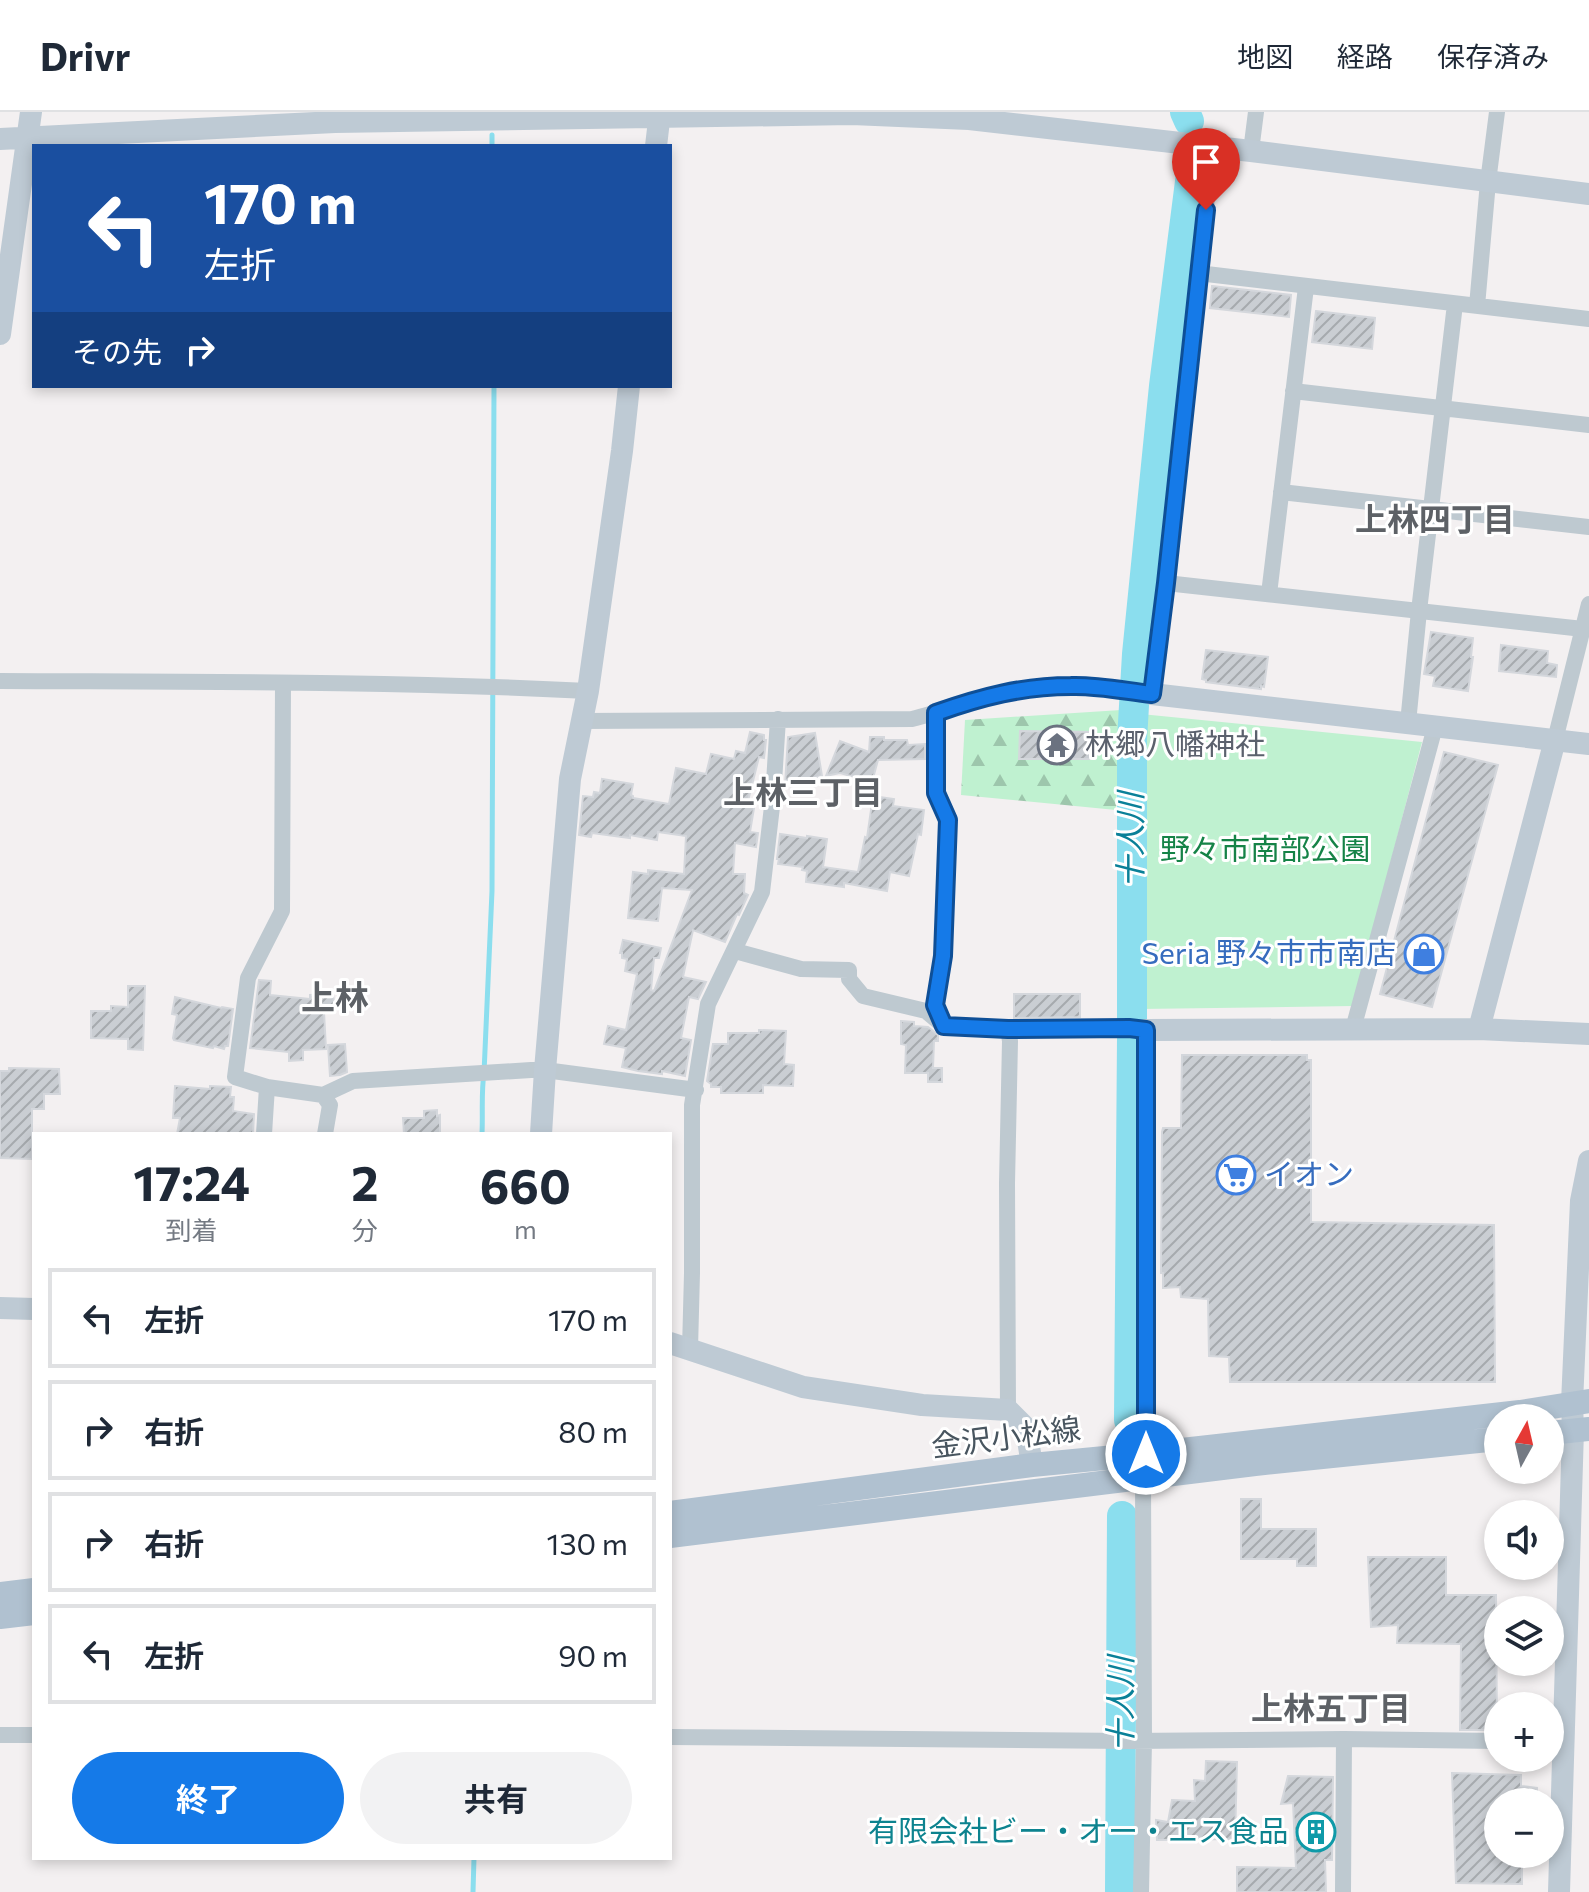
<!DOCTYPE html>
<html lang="ja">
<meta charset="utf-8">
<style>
:root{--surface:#fff;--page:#f2f2f3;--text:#1f2937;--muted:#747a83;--line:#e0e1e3;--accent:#157ae8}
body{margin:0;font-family:Commissioner,"Noto Sans JP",sans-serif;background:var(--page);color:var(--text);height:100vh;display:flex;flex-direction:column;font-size:30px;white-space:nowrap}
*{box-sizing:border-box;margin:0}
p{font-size:26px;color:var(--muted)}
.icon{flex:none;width:44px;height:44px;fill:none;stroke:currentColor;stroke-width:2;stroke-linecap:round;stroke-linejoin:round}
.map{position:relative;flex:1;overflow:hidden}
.details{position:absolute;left:32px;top:1020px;width:640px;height:728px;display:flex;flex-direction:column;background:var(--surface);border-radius:0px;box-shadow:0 4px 12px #0003}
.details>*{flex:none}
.banner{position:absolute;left:32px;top:32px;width:640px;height:244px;border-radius:0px;box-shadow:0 4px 12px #0003;background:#1a4fa0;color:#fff;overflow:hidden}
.needle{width:52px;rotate:8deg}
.fabs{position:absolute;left:1484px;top:1292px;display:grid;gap:16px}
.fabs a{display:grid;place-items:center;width:80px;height:80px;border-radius:50%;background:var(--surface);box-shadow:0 4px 12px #0003;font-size:40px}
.pin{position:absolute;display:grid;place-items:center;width:68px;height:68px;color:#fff;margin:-82px -34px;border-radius:50% 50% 50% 0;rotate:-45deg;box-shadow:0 0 8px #0007}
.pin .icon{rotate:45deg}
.me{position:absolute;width:88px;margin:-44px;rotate:0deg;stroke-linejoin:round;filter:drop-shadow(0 0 6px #0008)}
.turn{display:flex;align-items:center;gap:28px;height:168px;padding:0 40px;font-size:36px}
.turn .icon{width:104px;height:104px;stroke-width:2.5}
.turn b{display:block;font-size:56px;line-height:68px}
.then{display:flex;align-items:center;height:76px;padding:0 40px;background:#0003;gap:16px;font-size:30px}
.eta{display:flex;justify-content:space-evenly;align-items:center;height:136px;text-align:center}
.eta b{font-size:48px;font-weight:700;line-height:56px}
.primary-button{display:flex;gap:16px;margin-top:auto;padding:16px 40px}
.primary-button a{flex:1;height:92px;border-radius:48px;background:var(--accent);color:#fff;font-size:32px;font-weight:700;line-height:92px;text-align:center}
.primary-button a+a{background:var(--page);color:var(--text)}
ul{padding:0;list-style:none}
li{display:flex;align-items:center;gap:24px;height:100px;margin:0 16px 12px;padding:0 24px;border:4px solid var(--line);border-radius:0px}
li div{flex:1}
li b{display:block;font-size:30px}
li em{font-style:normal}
header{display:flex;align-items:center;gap:48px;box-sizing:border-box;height:112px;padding:0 40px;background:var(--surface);border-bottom:2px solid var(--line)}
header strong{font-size:38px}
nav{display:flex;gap:44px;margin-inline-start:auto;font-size:28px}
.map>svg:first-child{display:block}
.forest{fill:url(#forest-firs)}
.green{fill:#bff1d0}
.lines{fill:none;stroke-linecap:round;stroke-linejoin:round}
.stream{stroke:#8bdeee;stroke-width:5}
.river{stroke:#8bdeee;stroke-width:30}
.building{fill:url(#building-hatch);stroke:#d4d7dc;stroke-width:2}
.street{stroke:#bec9d0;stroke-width:16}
.secondary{stroke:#becad4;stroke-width:22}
.primary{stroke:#b0c1d0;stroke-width:24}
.route-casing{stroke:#0e4f97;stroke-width:20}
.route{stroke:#157ae8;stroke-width:14}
.labels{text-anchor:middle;stroke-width:6;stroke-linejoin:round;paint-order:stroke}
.worship-label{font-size:30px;fill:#5b616d;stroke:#fff;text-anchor:start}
.park-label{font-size:30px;fill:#158347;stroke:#fff}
.shop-label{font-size:30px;fill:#366cbe;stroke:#fff;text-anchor:end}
.street-label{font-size:30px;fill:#48555f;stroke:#fff}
.culture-label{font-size:30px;fill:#0d838f;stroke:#fff;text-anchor:end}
.neighbourhood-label{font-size:32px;font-weight:bold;fill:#5d6166;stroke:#fff}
.water-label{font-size:32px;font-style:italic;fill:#0a8098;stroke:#fff}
.quarter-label{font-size:34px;font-weight:bold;fill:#5d6166;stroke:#fff}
</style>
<header>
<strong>Drivr</strong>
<nav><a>地図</a><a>経路</a><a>保存済み</a></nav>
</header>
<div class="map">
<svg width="1589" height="1780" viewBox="0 0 1589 1780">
<defs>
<pattern id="forest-firs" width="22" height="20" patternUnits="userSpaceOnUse" patternTransform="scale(2)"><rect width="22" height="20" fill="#bff1d0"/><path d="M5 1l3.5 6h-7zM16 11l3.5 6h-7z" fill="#9dc6ac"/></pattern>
<pattern id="building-hatch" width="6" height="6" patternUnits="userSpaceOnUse" patternTransform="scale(2)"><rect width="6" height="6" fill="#caced3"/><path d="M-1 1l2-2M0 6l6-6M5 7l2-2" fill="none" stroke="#a6aaae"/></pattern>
</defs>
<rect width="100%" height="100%" fill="#f3f0f1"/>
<path class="forest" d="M 1121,598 L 1116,698 L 961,683 L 965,608 Z"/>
<path class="green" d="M 1141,602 L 1422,630 L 1353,894 L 1140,897 Z"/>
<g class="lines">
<path class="stream" d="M 492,23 L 492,34
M 482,1022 C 483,1001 481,981 484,961 L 492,779 L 494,274
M 473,1780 L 474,1746"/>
<path class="river" d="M 1185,0 L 1189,9
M 1129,1308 L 1132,926 L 1132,628 L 1137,542 L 1164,274 L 1192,54
M 1120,1780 L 1122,1404"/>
</g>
<path class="building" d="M 1212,174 L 1291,183 L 1289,205 L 1210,196 Z
M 1316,199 L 1375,206 L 1372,237 L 1312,230 Z
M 1431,520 L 1473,526 L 1471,545 L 1473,545 L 1468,579 L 1433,574 L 1435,564 L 1424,562 Z
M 1501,533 L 1548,539 L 1547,551 L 1557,553 L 1556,565 L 1499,559 Z
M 1206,538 L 1268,545 L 1264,575 L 1261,574 L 1261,577 L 1206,570 L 1206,568 L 1202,567 Z
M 1020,619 L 1095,620 L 1095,647 L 1019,647 Z
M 750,620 L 764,623 L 764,628 L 766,628 L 764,646 L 759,645 L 748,689 L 755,690 L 750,720 L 758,721 L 756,735 L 735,731 L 733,762 L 745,762 L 744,781 L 748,783 L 739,803 L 737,802 L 725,830 L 693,818 L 683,865 L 706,870 L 698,887 L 689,885 L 681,926 L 691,928 L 685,964 L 662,959 L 662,962 L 638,959 L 622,955 L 626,936 L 604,932 L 608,914 L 626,918 L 637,862 L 625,859 L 627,847 L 622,846 L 622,841 L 620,841 L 623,828 L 661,836 L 659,846 L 654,846 L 651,878 L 654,879 L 692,778 L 662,776 L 658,809 L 628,806 L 633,760 L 648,762 L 648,758 L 684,762 L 686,724 L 658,720 L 657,728 L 630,723 L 630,726 L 592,721 L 591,725 L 579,723 L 583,684 L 593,685 L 594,680 L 600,681 L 602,667 L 633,672 L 631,683 L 633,684 L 633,686 L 669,692 L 676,656 L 706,662 L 711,642 L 734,647 L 736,639 L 745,641 Z
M 815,621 L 822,664 L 813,666 L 813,669 L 785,673 L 788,625 Z
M 870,625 L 884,625 L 884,628 L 907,628 L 908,633 L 925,632 L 925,647 L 878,648 L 872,670 L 840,661 L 826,664 L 840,629 L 869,640 Z
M 1444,640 L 1498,653 L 1432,895 L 1380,882 Z
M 873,684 L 894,687 L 893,694 L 924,698 L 921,723 L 918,722 L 909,764 L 890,760 L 887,779 L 844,771 L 844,775 L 806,770 L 807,759 L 802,758 L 803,755 L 778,752 L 779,747 L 777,747 L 780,722 L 807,726 L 807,724 L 827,727 L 823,755 L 858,760 L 865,725 L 867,726 Z
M 259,868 L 271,869 L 270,883 L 310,887 L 310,883 L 333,882 L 335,899 L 324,900 L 326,937 L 303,938 L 303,948 L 289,949 L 289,940 L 250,936 Z
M 128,874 L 145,874 L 143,938 L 128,937 L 128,927 L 91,926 L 91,899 L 111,899 L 111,894 L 128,895 Z
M 1014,882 L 1080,882 L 1080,905 L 1014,906 Z
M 175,885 L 221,896 L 222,895 L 233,897 L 228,934 L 225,934 L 224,937 L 214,934 L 213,936 L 174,928 L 173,926 L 177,903 L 172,902 Z
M 901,909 L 914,910 L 914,914 L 928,915 L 938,923 L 938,929 L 934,929 L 933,956 L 942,956 L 942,970 L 928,970 L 928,961 L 905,961 L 906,933 L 901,932 Z
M 759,918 L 786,919 L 784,952 L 794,953 L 793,974 L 763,973 L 763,981 L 721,981 L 721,975 L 711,975 L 711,972 L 707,969 L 713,932 L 728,932 L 728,921 L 759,921 Z
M 345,932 L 347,960 L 340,963 L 330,964 L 328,933 Z
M 1182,943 L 1307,943 L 1307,948 L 1311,948 L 1311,1110 L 1494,1113 L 1495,1270 L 1230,1270 L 1229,1245 L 1209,1244 L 1208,1187 L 1181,1185 L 1180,1175 L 1163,1176 L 1163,1161 L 1161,1161 L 1162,1020 L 1163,1016 L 1181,1016 Z
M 9,956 L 59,957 L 60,982 L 44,982 L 44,997 L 32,997 L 32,1047 L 0,1046 L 0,959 L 9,959 Z
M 175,974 L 210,977 L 210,974 L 231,975 L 230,985 L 234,985 L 233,999 L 254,1002 L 253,1022 L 177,1022 L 180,1006 L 173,1006 Z
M 437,998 L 437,1004 L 440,1003 L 440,1022 L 404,1022 L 403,1006 L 424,1006 L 424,999 Z
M 1241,1387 L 1261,1387 L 1261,1417 L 1316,1417 L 1316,1454 L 1297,1454 L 1297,1447 L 1241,1447 Z
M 1368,1445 L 1446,1445 L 1446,1483 L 1496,1483 L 1497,1618 L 1460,1618 L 1461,1532 L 1397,1531 L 1398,1513 L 1371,1515 Z
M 1206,1649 L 1237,1650 L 1235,1727 L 1157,1728 L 1156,1708 L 1168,1710 L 1172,1688 L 1195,1689 L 1194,1668 L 1205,1669 Z
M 1452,1661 L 1521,1663 L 1521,1674 L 1537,1676 L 1537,1690 L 1498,1690 L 1498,1742 L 1522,1742 L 1522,1772 L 1456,1771 Z
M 1288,1664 L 1333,1665 L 1332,1748 L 1325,1748 L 1326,1780 L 1237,1780 L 1237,1755 L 1296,1756 L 1293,1691 L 1281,1692 Z"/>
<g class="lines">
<path class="street" d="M 1251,39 L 1256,0
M 1198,161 L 1589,207
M 1477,194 L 1488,70 L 1497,0
M 1293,279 L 1589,313
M 1281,380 L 1589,415
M 1166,471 L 1583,517
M 1269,482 L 1306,175
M 0,569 C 196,570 392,569 588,579
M 283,571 L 282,799 L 248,866 L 235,965 L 267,975 L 323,983 L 353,969 L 531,958 L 545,958 L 696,978
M 936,601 L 936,681 L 948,708 L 943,844 L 935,893 L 943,912
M 581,609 L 912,607 C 949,598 983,583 1021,577 C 1065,570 1108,578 1152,582 C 1175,400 1191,217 1213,35
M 1408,611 L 1419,499 L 1455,192
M 1555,628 L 1589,492
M 735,839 L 801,857 L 849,858 L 849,867 L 863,884 L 926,899 L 944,914 L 1008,917 L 1129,916 L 1146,918 L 1146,1342
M 1353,917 L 1435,615
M 323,983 L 330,993 L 325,1022
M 264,1022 L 267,975
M 690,1237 L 692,1161 L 692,993 L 708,892 L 762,780 L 773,686 L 778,607
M 1008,1298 L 1007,1071 L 1010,929 L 1008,917
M 0,1623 L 34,1623
M 670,1625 L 1130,1629 L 1344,1627 L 1498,1629
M 1141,1780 L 1144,1629 L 1143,1366
M 1343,1780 L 1344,1627"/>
<path class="secondary" d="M 0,27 L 335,10 L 852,2 L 969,7 L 1251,39 L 1589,82
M 656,34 L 660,0
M 0,222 L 31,0
M 1152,582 L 1589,632
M 1479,917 L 1589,922
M 1146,918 L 1479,917 L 1555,628
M 541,1022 L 545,958 L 570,667 L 588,579 L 622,339 L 629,274
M 0,1196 L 34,1197
M 670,1231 L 803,1275 L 922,1293 L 1008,1298 L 1026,1316 L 1032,1353
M 1559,1780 L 1573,1318 L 1572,1291 L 1581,1089 L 1589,1049"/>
<path class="primary" d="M 1550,1321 L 1589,1317
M 670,1401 L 1032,1353 L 1146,1342 L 1520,1300 L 1589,1289
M 670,1424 L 1255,1352 L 1498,1327
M 0,1482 L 34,1478
M 0,1505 L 34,1501"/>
</g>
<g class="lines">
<defs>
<path id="route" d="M 1146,1342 L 1146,918 L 1129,916 L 1008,917 L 944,914 L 935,893 L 943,844 L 948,708 L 936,681 L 936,601 C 981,585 1023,574 1071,574 C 1097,573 1125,579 1152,582 L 1166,471 L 1206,98"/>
</defs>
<use href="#route" class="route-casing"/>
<use href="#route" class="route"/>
</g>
<defs>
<symbol id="temple-ring" viewBox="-11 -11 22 22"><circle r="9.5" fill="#fff" stroke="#6b7280" stroke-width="1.5"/><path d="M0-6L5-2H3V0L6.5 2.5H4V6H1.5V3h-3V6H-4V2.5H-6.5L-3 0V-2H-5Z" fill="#6b7280"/></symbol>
<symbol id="shop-ring" viewBox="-11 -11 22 22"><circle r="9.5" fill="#fff" stroke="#3f7fe0" stroke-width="1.5"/><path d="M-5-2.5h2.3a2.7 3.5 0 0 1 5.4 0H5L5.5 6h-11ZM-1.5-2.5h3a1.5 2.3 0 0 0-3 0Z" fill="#3f7fe0"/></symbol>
<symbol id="supermarket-ring" viewBox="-11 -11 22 22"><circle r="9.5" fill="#fff" stroke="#3f7fe0" stroke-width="1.5"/><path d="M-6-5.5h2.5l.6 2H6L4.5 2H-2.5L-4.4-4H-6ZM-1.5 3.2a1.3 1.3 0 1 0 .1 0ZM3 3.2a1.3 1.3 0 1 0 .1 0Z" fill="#3f7fe0"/></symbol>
<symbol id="building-ring" viewBox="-11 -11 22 22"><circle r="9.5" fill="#fff" stroke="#0f9aa8" stroke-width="1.5"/><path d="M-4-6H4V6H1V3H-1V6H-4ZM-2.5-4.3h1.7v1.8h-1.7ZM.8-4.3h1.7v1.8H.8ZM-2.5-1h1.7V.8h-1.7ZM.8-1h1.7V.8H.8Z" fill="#0f9aa8"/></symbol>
</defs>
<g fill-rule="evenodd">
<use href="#temple-ring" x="1035" y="611" width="44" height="44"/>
<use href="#shop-ring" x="1402" y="820" width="44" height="44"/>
<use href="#supermarket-ring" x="1214" y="1041" width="44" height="44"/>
<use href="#building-ring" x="1294" y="1698" width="44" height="44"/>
</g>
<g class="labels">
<g class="worship-label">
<text x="1085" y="643">林郷八幡神社</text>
</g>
<g class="park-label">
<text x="1265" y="748">野々市南部公園</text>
</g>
<g class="shop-label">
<text x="1396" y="852">Seria 野々市市南店</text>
<text x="1264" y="1073" text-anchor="start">イオン</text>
</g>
<g class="street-label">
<text transform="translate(1006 1326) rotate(-7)" y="10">金沢小松線</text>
</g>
<g class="culture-label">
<text x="1288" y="1730">有限会社ビー・オー・エス食品</text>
</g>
<g class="neighbourhood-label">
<text x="1435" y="419">上林四丁目</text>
<text x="803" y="692">上林三丁目</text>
<text x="1331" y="1608">上林五丁目</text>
</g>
<g class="water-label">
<text transform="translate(1131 728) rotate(-90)" y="11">十人川</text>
<text transform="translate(1121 1592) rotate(-90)" y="11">十人川</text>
</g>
<g class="quarter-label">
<text x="335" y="898">上林</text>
</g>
</g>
</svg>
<div class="fabs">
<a><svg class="needle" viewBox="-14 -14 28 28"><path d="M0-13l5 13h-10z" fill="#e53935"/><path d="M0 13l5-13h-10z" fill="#747a83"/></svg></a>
<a><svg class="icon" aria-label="sound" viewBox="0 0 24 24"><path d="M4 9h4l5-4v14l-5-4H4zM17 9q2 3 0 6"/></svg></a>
<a><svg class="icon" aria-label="layers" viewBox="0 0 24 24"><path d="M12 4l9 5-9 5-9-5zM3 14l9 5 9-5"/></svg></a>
<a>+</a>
<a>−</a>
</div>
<div class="pin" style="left:1206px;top:98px;background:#d93025"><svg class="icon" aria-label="arrive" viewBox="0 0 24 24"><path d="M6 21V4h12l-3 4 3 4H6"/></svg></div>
<svg class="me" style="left:1146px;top:1342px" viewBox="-20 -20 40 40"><circle r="17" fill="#157ae8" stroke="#fff" stroke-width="3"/><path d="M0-11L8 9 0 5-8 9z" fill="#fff"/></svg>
<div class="banner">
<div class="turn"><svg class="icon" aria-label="left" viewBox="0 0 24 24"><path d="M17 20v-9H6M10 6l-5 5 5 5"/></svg><div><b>170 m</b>左折</div></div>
<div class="then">その先<svg class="icon" aria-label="right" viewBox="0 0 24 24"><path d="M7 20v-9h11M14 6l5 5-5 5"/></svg></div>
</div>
<section class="details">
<div class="eta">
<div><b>17:24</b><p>到着</p></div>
<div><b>2</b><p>分</p></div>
<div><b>660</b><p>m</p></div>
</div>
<ul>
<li><svg class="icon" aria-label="left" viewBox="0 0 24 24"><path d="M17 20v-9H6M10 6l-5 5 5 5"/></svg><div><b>左折</b></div><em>170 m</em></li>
<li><svg class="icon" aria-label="right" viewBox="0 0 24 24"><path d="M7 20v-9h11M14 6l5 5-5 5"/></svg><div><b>右折</b></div><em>80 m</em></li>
<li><svg class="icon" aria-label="right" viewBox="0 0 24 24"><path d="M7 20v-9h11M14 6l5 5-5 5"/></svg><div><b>右折</b></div><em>130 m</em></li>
<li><svg class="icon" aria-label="left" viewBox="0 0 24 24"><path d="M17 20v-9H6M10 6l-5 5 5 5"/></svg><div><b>左折</b></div><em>90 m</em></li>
</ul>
<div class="primary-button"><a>終了</a><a>共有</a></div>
</section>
</div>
